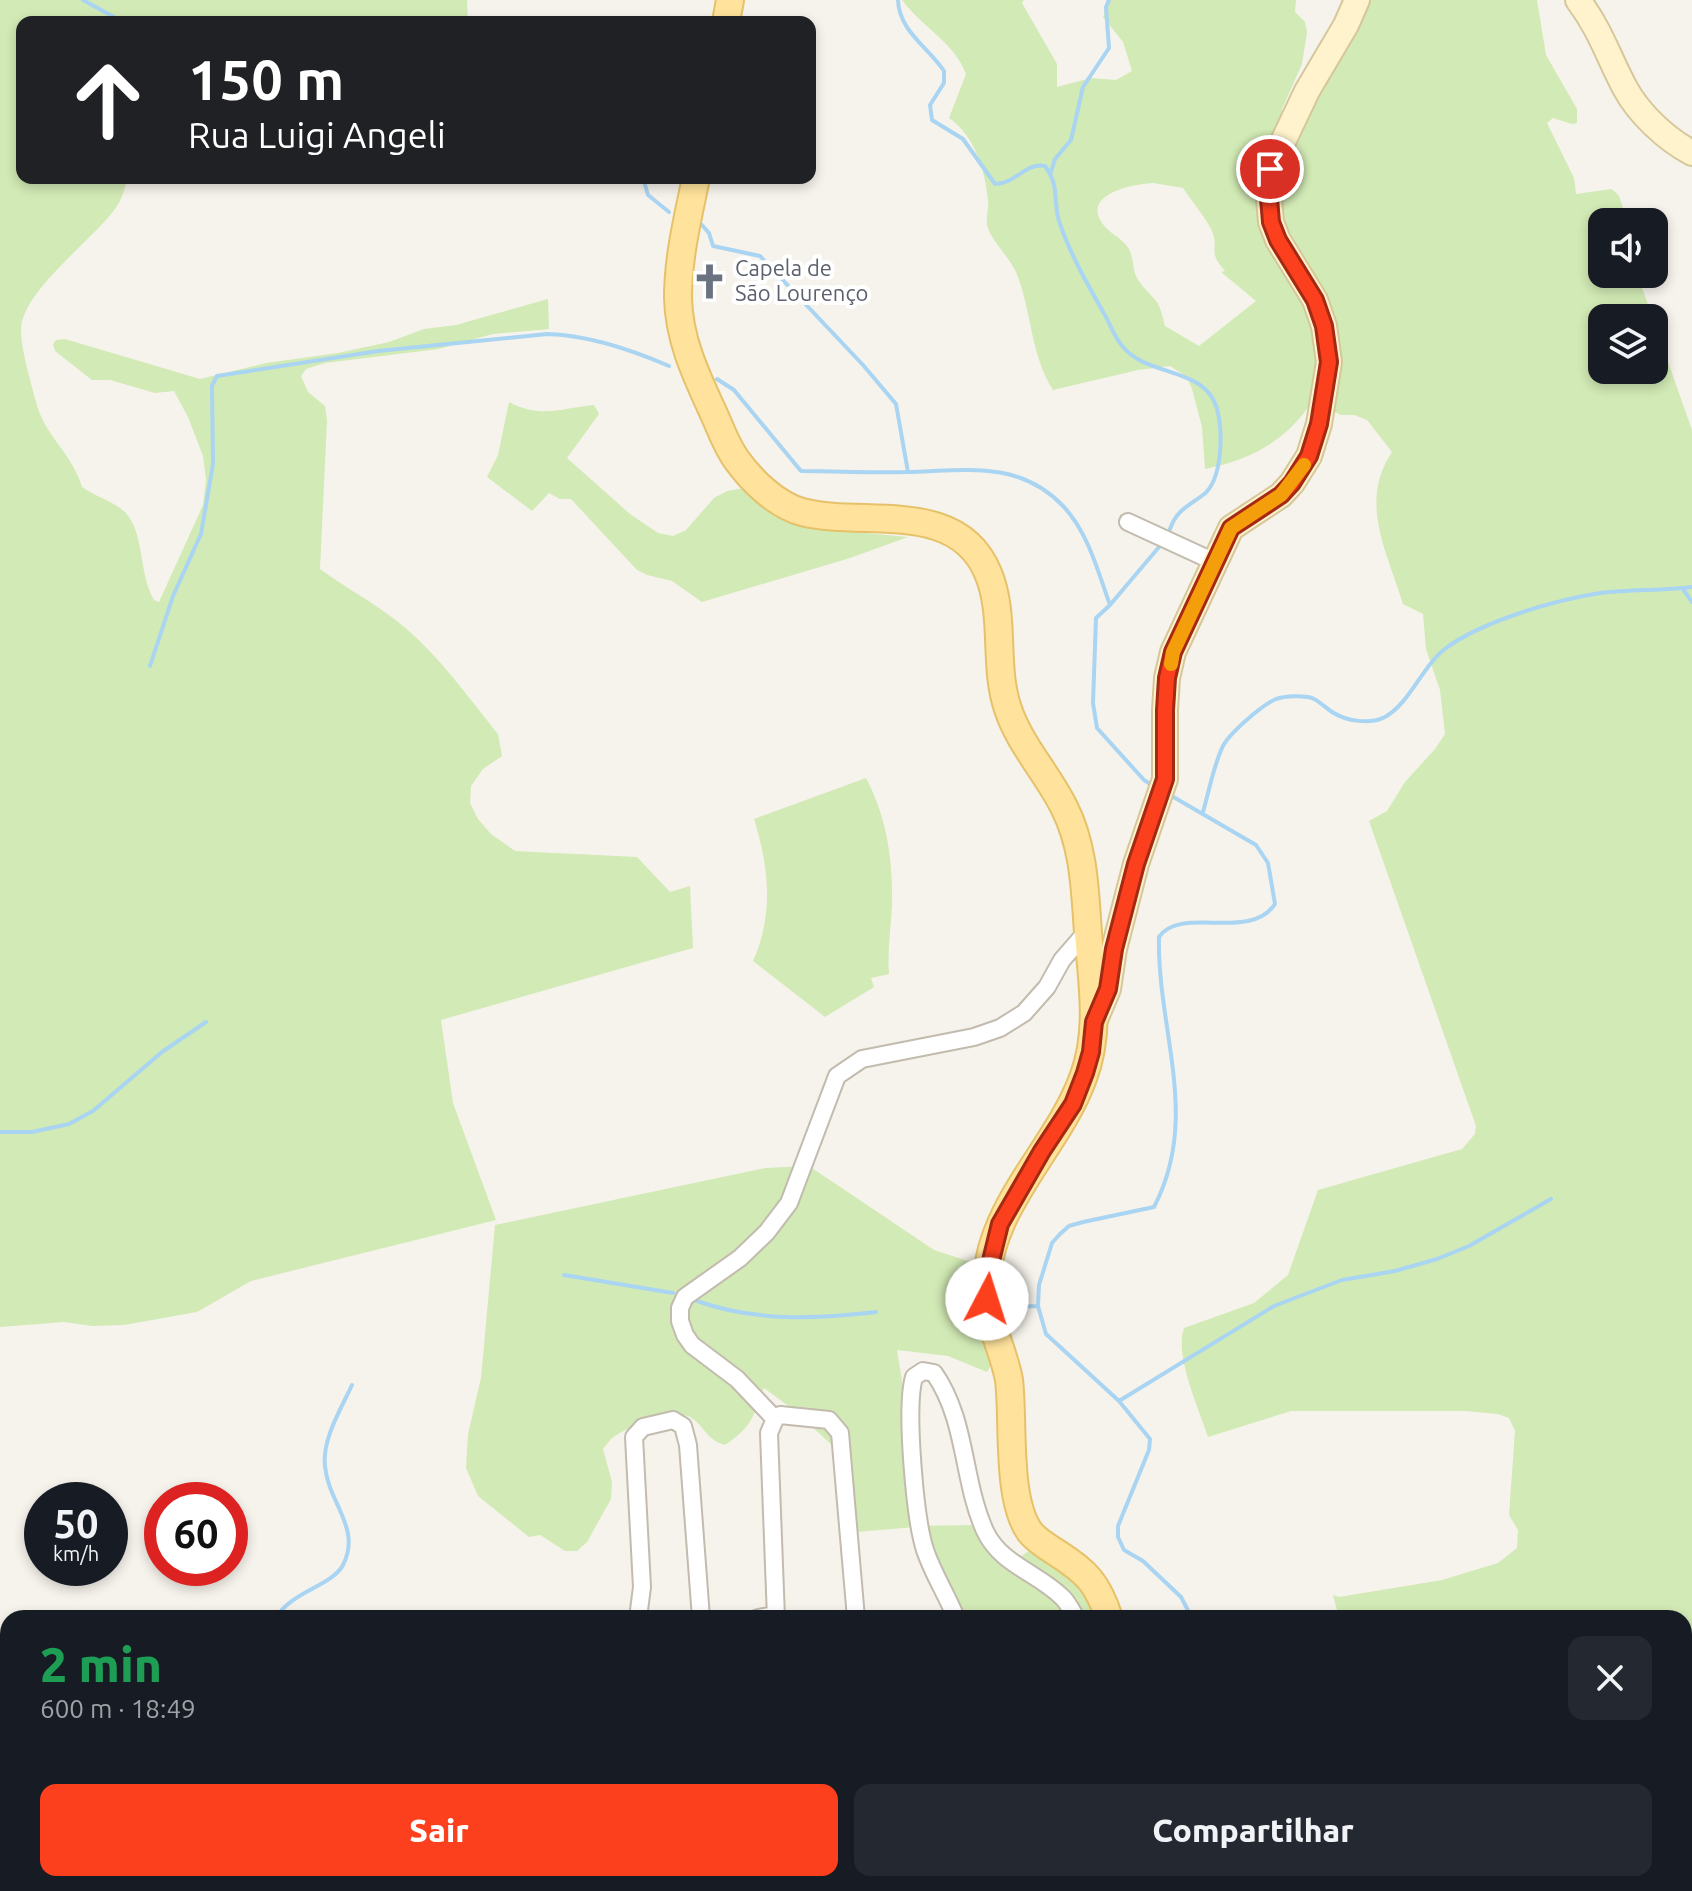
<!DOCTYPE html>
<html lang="pt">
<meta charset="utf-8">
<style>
:root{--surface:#171b24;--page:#242831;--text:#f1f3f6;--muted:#9ea1a6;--accent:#fc3f1d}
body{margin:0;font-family:Ubuntu,sans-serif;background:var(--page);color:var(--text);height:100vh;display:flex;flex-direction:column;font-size:30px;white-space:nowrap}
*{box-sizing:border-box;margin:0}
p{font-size:26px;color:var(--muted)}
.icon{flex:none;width:44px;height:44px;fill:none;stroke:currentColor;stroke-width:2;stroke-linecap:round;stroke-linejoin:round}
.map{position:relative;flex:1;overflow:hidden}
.panel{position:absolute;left:0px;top:1610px;width:1692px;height:282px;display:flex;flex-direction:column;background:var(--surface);border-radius:24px 24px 0 0;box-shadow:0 4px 12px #0003}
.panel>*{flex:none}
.top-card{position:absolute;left:16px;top:16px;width:800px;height:168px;border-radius:16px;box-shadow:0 4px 12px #0003;background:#202124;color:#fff;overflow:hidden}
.fabs{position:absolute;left:1588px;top:208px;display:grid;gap:16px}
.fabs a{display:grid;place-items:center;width:80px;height:80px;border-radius:16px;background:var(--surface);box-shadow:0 4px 12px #0003;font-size:40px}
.speed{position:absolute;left:24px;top:1482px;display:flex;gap:16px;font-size:40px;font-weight:700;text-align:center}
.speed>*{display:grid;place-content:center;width:104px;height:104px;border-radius:50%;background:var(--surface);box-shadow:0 4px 12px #0003;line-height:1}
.speed small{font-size:20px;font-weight:400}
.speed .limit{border:12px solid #d22;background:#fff;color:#111}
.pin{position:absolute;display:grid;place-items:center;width:68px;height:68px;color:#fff;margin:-34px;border:4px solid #fff;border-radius:50%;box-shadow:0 2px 8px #0007}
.me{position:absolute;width:88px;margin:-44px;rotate:5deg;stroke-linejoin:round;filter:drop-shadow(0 0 6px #0008)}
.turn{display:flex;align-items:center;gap:28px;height:168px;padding:0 40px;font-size:36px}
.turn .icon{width:104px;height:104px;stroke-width:2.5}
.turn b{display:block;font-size:56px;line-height:68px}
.round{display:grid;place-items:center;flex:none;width:84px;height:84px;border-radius:16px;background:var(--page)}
.summary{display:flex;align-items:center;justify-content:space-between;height:136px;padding:0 40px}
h1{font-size:48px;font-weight:800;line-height:60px;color:#1e9e55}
.button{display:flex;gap:16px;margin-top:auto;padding:16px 40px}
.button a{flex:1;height:92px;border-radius:16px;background:var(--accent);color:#fff;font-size:32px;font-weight:800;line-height:92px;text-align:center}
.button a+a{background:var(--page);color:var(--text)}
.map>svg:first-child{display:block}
.green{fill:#d2eab5;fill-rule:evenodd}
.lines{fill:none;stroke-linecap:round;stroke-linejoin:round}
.stream{stroke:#a9d4f2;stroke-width:4}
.street-casing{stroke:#c2bbae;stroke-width:20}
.secondary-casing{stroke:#d6c79b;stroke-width:28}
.primary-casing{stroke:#e6c16a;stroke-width:30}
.street{stroke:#fff;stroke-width:16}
.secondary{stroke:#fff3cd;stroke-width:24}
.primary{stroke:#ffe39c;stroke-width:26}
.route-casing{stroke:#a42913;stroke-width:20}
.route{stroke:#fc3f1d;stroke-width:14}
.slow{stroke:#f59e0b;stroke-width:14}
.labels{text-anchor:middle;stroke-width:8;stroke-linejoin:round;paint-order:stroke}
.worship-label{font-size:22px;fill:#5b616d;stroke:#fff;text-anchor:start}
</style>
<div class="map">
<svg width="1692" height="1891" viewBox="0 0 1692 1891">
<rect width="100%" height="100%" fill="#f6f3ec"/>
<path class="green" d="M 0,0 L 467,0 L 468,22 L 22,22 L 22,178 L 128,178 C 125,187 122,199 117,206 C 96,238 21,291 21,330 C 21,350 31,382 36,402 C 44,435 72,453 82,487 C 95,496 114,502 125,512 C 145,533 138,572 154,600 L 159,602 L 203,505 L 206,480 L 203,456 L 188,417 L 174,391 L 155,393 L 110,380 L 92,380 L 55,351 L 53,344 L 56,340 L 65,339 L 200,379 L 266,363 L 338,353 L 389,342 L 424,329 L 456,325 L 548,299 L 549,329 L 493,334 L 439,349 L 325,363 L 306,369 L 301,376 L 308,392 L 325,406 L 327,421 L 320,569 C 347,589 377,604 403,626 C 439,656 469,698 498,734 L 502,756 L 483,769 L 471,786 L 470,803 L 478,819 L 491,834 L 515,851 L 637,857 L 670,892 L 690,886 L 693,948 L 441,1020 L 453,1103 L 496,1220 L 251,1281 L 197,1312 L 124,1325 L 92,1326 L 64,1322 L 0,1327 Z
M 902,0 L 1024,0 L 1022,3 L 1057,64 L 1057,87 L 1091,78 L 1116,80 L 1132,71 L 1123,42 L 1103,17 L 1109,0 L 1296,0 L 1295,12 L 1305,22 L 1307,32 L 1302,64 L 1282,109 L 1281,136 L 1353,0 L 1537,0 L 1546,55 L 1577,109 L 1577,123 L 1572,124 L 1553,118 L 1547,123 L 1574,178 L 1576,194 L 1612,189 L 1619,196 L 1628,222 L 1602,222 L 1602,274 L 1637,274 L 1653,318 L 1602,318 L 1602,370 L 1654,370 L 1654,322 L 1692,430 L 1692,1891 L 1319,1891 L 1328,1888 L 1330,1884 L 1684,1884 L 1684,1618 L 1339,1618 L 1333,1595 L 1339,1597 L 1442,1580 L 1498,1563 L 1517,1548 L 1518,1530 L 1509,1515 L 1515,1431 L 1509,1418 L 1498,1414 L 1465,1411 L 1291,1411 L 1208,1437 C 1199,1409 1174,1355 1184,1328 L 1254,1303 L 1288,1275 L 1318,1190 L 1462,1149 L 1475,1134 L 1476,1126 L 1369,821 L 1387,811 L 1405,782 L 1435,749 L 1445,734 L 1440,690 L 1426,649 L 1423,614 L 1403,604 C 1388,553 1358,503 1392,452 L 1367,420 L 1354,415 L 1341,415 L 1312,401 C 1288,440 1250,460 1205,469 L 1202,427 L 1192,389 L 1187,377 L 1170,366 L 1138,370 L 1053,390 C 1030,354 1032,311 1016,272 C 1009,257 990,239 987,225 C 986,217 989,208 988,200 C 985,170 975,136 949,118 L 966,74 C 955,43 921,26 902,0 ZM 1153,183 L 1183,188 C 1192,202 1205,216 1212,231 C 1220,251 1206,249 1225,271 L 1221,272 L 1256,301 L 1199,346 L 1165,326 C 1163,318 1161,309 1157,302 C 1151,294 1142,287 1137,278 C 1132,269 1134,258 1129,249 C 1122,237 1109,234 1102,223 C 1082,194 1133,184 1153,183 Z
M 509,402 C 541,419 561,408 594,405 L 599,414 L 567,458 L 630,514 L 658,533 L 673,536 L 686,530 L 714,498 L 727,491 L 744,488 L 790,520 L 814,528 L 908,537 L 850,558 L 702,602 L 672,581 L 647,575 L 637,570 L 571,499 L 560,499 L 549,493 L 532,511 L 487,477 L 498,455 Z
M 866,778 C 887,818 893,860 892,905 C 891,928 887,951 889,974 L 871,978 L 874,987 L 825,1017 L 753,961 C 774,914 769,867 754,819 Z
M 809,1166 L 934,1250 L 980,1265 L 993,1362 L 987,1372 L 948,1356 L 897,1350 L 906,1406 L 916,1526 L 974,1525 L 986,1547 L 1005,1568 L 1030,1550 L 1087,1591 L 1101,1618 L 946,1618 L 925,1569 L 916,1527 L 856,1532 L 835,1448 L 795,1411 L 764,1388 C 753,1417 752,1427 725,1445 C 705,1439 705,1426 690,1417 C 675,1408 624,1427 611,1439 C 608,1442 606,1446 603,1449 L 612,1482 L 611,1499 L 587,1542 L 577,1551 L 565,1551 L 540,1535 L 529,1537 L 478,1496 L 466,1468 L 468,1434 L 481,1378 L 495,1225 L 765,1168 Z
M 8,1776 L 8,1884 L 415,1885 L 412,1891 L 0,1891 L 0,1779 Z"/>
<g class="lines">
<path class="stream" d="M 83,0 L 123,22
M 898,0 C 899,31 928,47 944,71 L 944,83 L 930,105 L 932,120 L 963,139 L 995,184 C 1015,184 1026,162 1045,166 C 1061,188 1052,202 1060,224 C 1071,256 1089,287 1106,317 C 1111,327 1116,340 1124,348 C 1149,377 1206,367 1217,409 C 1223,431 1223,480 1203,495 C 1187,507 1177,510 1170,529
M 1051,172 L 1055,159 L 1071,140 L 1083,87 L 1109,48 L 1106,7 L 1109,0
M 643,178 L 648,195 L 669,212
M 701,224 L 709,233 L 713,246 L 760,256 L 863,365 L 896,404 L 908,472
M 717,379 L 734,390 L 801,471 C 836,471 871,473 906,472 C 963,471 1018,459 1063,506 C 1088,532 1098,572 1110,605
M 1683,589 L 1692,602
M 150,666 L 173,596 L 201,534 L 213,464 L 212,386 L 217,376 L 378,351 L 547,334 C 588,335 632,350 669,366
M 1155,787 L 1144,780 L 1097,728 L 1093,703 L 1096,618 L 1110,605 L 1159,547
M 1170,795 L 1256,845 L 1268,863 L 1275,904 C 1250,942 1181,905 1159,937 C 1157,1031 1201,1117 1154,1207 L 1083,1222 L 1069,1226 L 1060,1234 L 1052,1243 L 1039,1285 L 1038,1306 L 1046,1334 L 1119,1401 L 1150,1439 L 1149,1450 L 1118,1526 L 1118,1537 L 1124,1550 L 1143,1561 L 1181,1597 L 1192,1618
M 1203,812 C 1209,791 1213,768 1222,748 C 1228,734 1262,705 1276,699 C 1285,696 1303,695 1312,698 C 1319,701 1326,708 1332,712 C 1346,721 1370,725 1385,717 C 1411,702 1422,666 1446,648 C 1483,621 1555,600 1600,593 C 1631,589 1662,591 1692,587
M 0,1132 L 32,1132 L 69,1124 L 93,1111 L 162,1052 L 206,1022
M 564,1275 L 673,1293
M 697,1301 C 756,1322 814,1319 876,1312
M 1001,1307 L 1038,1306
M 1119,1401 L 1274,1306 L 1342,1280 L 1395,1271 L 1437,1259 L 1469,1246 L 1551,1199
M 276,1618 C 290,1592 332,1586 343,1565 C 362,1528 328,1503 325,1466 C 322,1439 341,1409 352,1385
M 1684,1732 L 1692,1732
M 0,1805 L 8,1801
M 671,1884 L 676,1891
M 1182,1884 L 1184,1891"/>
<defs>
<path id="street" d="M 1128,522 L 1217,563
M 775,1419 L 737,1379 L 692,1345 L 685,1335 L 680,1321 L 680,1308 L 685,1297 L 740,1258 L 767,1232 L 789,1203 L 837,1076 L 862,1059 L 974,1037 L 1000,1028 L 1024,1013 L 1047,987 L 1062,960 L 1088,930
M 638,1618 L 642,1587 L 634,1437 L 643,1427 L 673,1420 L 683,1426 L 688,1445 L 701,1618
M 758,1618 L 776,1615
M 776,1618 L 769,1433 L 775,1419 L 780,1415 L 829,1420 L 840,1433 L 856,1618
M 956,1618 C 947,1595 933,1574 925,1550 C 915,1519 905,1408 914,1377 L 923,1371 L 934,1373 C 967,1420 962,1480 985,1531 C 1001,1565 1037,1572 1063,1598 C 1068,1603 1072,1611 1076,1618
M 537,1891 L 539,1884"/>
<path id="secondary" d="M 1578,0 C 1601,31 1608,56 1625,88 C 1639,114 1666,139 1692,153
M 1094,1022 L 1108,989 L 1114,949 L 1136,864 L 1165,779 L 1165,710 L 1167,678 L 1173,652 L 1231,528 L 1281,495 L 1292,483 L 1309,456 L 1319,424 L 1329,362 L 1324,326 L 1315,300 L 1278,240 L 1271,222 L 1268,187 L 1270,169 L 1307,91 L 1346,25 L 1357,0"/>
<path id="primary" d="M 726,22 L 730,0
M 696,178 C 688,217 678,257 678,298 C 679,340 696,375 713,412 C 720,427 726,445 736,459 C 751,480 776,505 802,512 C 864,528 957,498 988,573 C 1006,616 993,666 1008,709 C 1020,745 1047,773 1064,807 C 1084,846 1085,890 1088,933 C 1092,981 1101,1032 1083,1078 C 1056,1152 981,1212 987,1296 C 988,1324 1004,1351 1009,1380 C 1014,1420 1006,1500 1030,1532 C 1037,1541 1048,1547 1057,1553 C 1087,1572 1098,1584 1109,1618
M 1126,1884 L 1127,1891"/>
</defs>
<use href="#street" class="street-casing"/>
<use href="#secondary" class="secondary-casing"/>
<use href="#primary" class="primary-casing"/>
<use href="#street" class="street"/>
<use href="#secondary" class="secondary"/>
<use href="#primary" class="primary"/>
</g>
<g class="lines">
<defs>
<path id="route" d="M 987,1299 L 988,1273 L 1000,1224 L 1042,1151 L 1073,1104 L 1085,1073 L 1091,1052 L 1094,1022 L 1108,989 L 1114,949 L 1136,864 L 1165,779 L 1165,710 L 1167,678 L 1173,652 L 1231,528 L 1281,495 L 1292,483 L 1309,456 L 1319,424 L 1329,362 L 1324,326 L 1315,300 L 1278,240 L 1271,222 L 1268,187 L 1270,169"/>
</defs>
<use href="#route" class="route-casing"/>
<use href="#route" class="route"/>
<path class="slow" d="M 1171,664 L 1173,652 L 1231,528 L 1281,495 L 1304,465"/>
</g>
<defs>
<symbol id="church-bare" viewBox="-9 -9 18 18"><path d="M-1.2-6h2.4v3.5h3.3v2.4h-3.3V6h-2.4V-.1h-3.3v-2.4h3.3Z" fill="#6b7280" stroke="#fff" stroke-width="2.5" paint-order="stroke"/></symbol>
</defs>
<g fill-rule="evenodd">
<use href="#church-bare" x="684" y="256" width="51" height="51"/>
</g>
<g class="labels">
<g class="worship-label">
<text x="735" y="276">Capela de<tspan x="735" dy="25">São Lourenço</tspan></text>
</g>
</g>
</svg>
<div class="fabs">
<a><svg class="icon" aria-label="sound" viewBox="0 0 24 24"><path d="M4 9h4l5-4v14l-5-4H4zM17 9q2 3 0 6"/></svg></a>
<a><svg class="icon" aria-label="layers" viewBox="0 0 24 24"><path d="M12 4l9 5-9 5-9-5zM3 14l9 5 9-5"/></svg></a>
</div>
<div class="speed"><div>50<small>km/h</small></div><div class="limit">60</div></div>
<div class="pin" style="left:1270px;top:169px;background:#d93025"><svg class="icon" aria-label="arrive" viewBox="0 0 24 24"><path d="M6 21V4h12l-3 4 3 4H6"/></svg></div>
<svg class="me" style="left:987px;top:1299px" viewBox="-20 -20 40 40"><circle r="19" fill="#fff"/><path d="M0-13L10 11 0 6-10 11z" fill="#fc3f1d"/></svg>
<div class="top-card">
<div class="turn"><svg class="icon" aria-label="ahead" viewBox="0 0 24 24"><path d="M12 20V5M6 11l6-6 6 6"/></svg><div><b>150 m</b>Rua Luigi Angeli</div></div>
</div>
<section class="panel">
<div class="summary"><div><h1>2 min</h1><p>600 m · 18:49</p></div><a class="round"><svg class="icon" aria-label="close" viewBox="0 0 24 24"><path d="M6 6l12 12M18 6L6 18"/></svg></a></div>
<div class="button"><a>Sair</a><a>Compartilhar</a></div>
</section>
</div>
